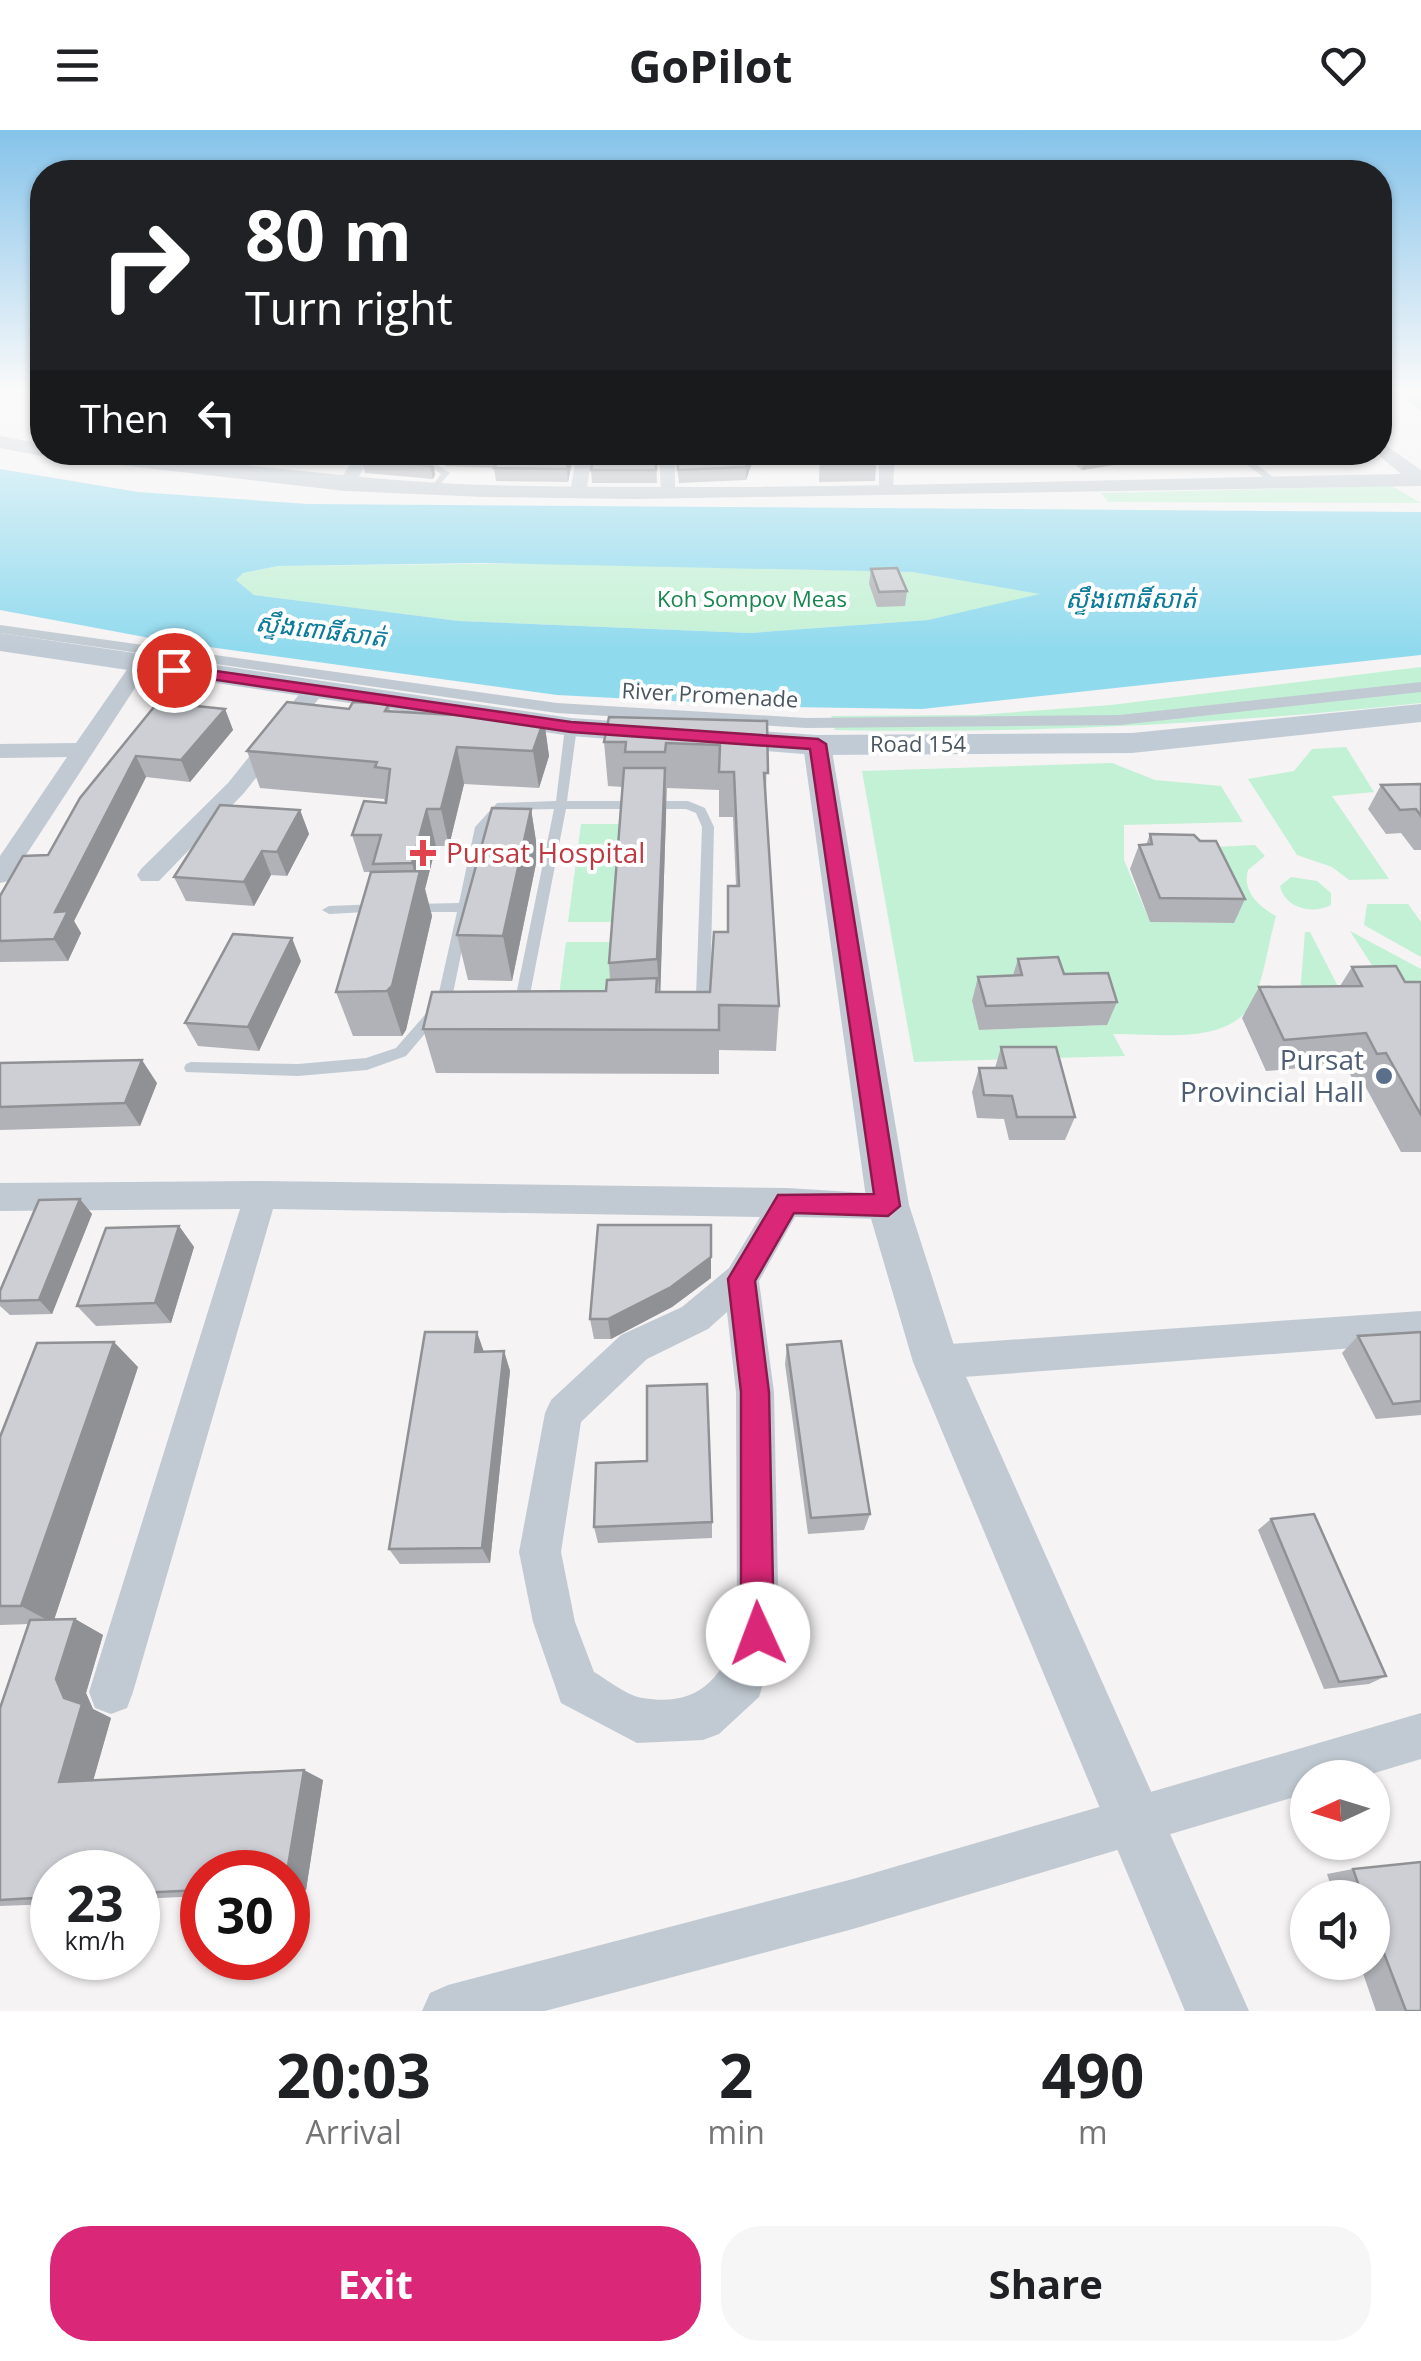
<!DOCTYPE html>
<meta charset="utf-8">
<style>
:root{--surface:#fff;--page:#f6f6f6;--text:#202124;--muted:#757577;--accent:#db2777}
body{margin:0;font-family:"Open Sans","Noto Sans Khmer",sans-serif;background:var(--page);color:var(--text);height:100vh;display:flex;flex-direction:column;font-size:38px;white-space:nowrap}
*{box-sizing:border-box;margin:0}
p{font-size:32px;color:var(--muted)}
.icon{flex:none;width:55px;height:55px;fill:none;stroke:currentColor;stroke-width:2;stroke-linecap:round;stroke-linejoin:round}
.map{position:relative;height:1881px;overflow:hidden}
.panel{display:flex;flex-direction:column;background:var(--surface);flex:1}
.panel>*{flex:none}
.guide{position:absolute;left:30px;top:30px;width:1362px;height:305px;border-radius:40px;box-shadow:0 2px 8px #0004;background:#202124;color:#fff;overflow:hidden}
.needle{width:65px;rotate:266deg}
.controls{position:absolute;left:1290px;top:1630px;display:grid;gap:20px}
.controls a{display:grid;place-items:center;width:100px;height:100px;border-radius:50%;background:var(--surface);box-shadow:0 2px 8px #0004;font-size:50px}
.speed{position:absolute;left:30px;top:1720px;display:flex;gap:20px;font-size:50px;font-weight:700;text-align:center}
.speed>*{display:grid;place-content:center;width:130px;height:130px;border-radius:50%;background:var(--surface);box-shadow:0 2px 8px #0004;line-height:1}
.speed small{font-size:25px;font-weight:400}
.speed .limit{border:15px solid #d22;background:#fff;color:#111}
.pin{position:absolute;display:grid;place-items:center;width:85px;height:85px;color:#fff;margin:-42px;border:5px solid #fff;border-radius:50%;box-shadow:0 2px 10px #0007}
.me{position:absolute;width:110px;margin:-55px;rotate:358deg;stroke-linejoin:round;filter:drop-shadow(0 0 8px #0008)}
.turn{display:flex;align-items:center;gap:35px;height:210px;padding:0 50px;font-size:45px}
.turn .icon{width:130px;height:130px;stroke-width:2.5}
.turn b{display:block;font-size:70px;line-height:85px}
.then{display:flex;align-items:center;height:95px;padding:0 50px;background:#0003;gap:20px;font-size:38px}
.eta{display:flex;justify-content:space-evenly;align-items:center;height:170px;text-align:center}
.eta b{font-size:60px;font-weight:700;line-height:70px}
.cta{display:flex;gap:20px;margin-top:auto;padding:20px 50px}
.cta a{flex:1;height:115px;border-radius:40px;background:var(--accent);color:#fff;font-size:40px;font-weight:700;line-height:115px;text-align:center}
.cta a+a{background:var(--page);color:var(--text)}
header{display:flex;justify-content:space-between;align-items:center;height:130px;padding:0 50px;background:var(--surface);font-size:45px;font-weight:700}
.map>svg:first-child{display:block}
.green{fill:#c3f1d5;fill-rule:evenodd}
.water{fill:#90daee;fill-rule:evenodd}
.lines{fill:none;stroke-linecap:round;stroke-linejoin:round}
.service{fill:#c1cad2;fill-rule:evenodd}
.pedestrian{fill:#c1cad2;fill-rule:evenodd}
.minor{fill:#c1cad2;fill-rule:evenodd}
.tertiary{fill:#c1cad2;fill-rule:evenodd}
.secondary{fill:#c1cbd6;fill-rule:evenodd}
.wall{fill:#b0b2b7;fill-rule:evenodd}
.shaded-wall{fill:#909195}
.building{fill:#cdcfd5;stroke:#909195;stroke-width:2.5}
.route{fill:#db2777;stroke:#8e194d;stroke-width:2.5}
.health-dot{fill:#e0444e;stroke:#fff;stroke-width:4}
.service-dot{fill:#5c6f8a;stroke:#fff;stroke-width:4}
.labels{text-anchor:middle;stroke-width:8;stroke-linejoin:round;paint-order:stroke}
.far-park-label{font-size:22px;fill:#17864f;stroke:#fff}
.far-street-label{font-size:22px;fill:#4a5661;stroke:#fff}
.far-water-label{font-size:25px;font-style:italic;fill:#0c7c9b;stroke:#fff}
.health-label{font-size:28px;fill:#be3a42;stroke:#fff;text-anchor:start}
.service-label{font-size:28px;fill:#4e5e75;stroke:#fff;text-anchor:end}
</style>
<header><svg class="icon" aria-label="menu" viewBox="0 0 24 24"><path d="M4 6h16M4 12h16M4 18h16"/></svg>GoPilot<svg class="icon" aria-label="heart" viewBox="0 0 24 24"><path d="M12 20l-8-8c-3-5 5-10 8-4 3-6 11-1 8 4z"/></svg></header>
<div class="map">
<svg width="1421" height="1881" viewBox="0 0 1421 1881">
<rect width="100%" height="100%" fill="#f5f3f3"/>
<path class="green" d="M 1392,356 L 1421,373 L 1108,372 L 1101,363 Z
M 569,433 L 912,442 L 1043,464 L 928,490 L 750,503 L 459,491 L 254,465 L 236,450 L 243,443 L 278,436 Z
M 1421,537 L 1421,573 C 1225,594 1032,604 835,600 L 831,586 L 977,585 L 1111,575 Z
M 1346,617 L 1374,662 L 1332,666 L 1389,749 L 1349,750 L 1332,737 L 1297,725 L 1248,649 L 1294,641 L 1312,619 Z
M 1112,633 L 1155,650 L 1221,656 L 1243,692 L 1124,695 L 1124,730 L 1150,792 L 1232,793 L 1216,717 L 1255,715 L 1265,726 L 1248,740 C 1242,761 1258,776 1276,786 C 1268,814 1265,845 1253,871 C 1230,917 1156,903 1113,904 L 1125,926 L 914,932 L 862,641 ZM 972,872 L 1107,895 L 980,900 Z
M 581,694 L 621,694 L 612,792 L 568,792 Z
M 1291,747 L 1317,751 L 1331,763 L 1331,775 C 1312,785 1285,778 1280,756 Z
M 1367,774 L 1408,774 L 1421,792 L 1421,827 L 1364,795 Z
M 1350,801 L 1421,839 L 1421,875 L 1391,865 Z
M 1305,802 L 1310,802 L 1344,868 L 1300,864 Z
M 566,812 L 614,812 L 610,865 L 559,865 Z"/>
<path class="water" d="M 0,339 L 138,362 L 308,374 L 1421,382 L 1421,525 L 922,579 L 788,577 L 557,565 L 166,511 L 0,480 ZM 482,433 L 912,442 L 1040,464 L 928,490 L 750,503 L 459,491 L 254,465 L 236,450 L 243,443 L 278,436 Z"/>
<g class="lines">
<path class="service" d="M 434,322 L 442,322 L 439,336 L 450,343 L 434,361 L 430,359 L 441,344 L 431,337 Z
M 1230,322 L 1240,322 L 1281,353 L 1274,355 Z
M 571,594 L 577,597 L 567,671 L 688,671 L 705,678 L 714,697 L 710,869 L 694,880 L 687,875 L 696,867 L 702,697 L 696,683 L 686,679 L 566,679 L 527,880 L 525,884 L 515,884 L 513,880 L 554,679 L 504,680 L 487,698 L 451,873 L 406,926 L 367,940 L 298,946 L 186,942 L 184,938 L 186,934 L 191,932 L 298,934 L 366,928 L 396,918 L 437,871 L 457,782 L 413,782 L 406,778 L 413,774 L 459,773 L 475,697 L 497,673 L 556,671 L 565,597 Z
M 380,774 L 387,778 L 385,781 L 329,784 L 322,780 L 329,776 Z"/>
<path class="pedestrian" d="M 0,495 L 557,573 L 806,588 L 1120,585 L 1421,552 L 1421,562 L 1120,595 L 806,598 L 557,583 L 0,503 Z"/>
<path class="minor" d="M 1389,258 L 1405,258 L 1421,270 L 1421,281 Z
M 194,322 L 213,322 L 191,339 L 179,339 L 179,333 Z
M 358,322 L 374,322 L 351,359 L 339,359 L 337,355 Z
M 577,322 L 593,322 L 586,363 L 578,368 L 570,363 Z
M 659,322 L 675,322 L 675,366 L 661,362 Z
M 879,322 L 895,322 L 893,362 L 879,358 Z
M 140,529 L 150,535 L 9,751 L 0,753 L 0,726 L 67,627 L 0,628 L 0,614 L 76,613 L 133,531 Z
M 313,556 L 324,562 L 244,663 L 159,751 L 141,751 L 137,745 L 141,739 L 228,653 L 305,557 Z
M 261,1051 L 787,1058 L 900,1065 L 905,1075 L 900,1085 L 888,1089 L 795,1087 L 759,1151 L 774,1262 L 779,1504 L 759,1567 L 719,1604 L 703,1610 L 637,1613 L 561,1573 L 533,1492 L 519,1422 L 545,1283 L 551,1270 L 621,1205 L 682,1177 L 729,1138 L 760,1087 L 273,1079 L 133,1562 L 127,1578 L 111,1584 L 95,1578 L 89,1562 L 240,1079 L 0,1081 L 0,1053 ZM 727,1182 L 736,1262 L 737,1504 C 721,1551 696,1577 643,1568 C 627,1566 608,1550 594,1542 L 575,1492 L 561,1422 L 581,1292 L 647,1229 L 708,1199 Z
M 1421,1181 L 1421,1213 L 936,1249 L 923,1244 L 918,1232 L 923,1220 L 936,1215 Z
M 1421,1583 L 1421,1629 L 1358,1648 L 1308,1648 L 1308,1663 L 853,1799 L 545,1881 L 422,1881 L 430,1863 L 448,1855 L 853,1749 Z"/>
<path class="tertiary" d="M 0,306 L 42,314 L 42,322 C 191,322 338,351 487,355 C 791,362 1097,349 1401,344 L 1375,322 L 1380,322 L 1380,311 L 1421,340 L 1421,356 L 634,369 L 484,367 L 345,361 L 42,326 L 0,318 Z
M 817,607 L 831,615 L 909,1075 L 959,1231 L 1249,1881 L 1185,1881 L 913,1232 L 867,1075 L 803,615 Z"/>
<path class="secondary" d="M 0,503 L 571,588 L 817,605 L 1132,603 L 1421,574 L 1421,592 L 1132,623 L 817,625 L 571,606 L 0,521 Z"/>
</g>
<path class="wall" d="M 430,322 L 429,328 L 433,332 L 435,345 L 433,349 L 365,343 L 362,330 Z
M 443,322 L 574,322 L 568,352 L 496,351 L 494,338 L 445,336 Z
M 656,322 L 657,353 L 592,353 L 591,340 Z
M 675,322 L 756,322 L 746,350 L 679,353 Z
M 820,322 L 877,322 L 875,351 L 819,352 Z
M 1058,322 L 1136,322 L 1133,332 L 1082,340 Z
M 871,439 L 907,461 L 905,476 L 877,477 L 869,454 Z
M 158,572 L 225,579 L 233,600 L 190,652 L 146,647 L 74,791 L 81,803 L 68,831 L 0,832 L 0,766 L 48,725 Z
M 389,574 L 390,581 L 544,590 L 549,626 L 539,658 L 464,654 L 449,716 L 436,716 L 425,759 L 432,786 L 406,900 L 402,906 L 353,906 L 336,862 L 371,742 L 364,742 L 352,705 L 385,673 L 384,669 L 260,658 L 247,621 L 349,579 Z
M 767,591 L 766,677 L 779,876 L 776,921 L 719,920 L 719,944 L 436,943 L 423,899 L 606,861 L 610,850 L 609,833 L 623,657 L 608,656 L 604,612 ZM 667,658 L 719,660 L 719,687 L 733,687 L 736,756 L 727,802 L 710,862 L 660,862 Z
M 1421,654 L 1421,720 L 1414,720 L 1401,703 L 1386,704 L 1368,679 L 1381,655 Z
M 531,679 L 538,724 L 512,851 L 468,850 L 457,805 Z
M 300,680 L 309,704 L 287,746 L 271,745 L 254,776 L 186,771 L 174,747 Z
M 1150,704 L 1245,769 L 1234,793 L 1150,792 L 1130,739 L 1139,715 L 1146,715 Z
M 1018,829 L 1064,844 L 1117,872 L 1107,895 L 979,900 L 972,871 L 978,847 L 1013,845 Z
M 301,831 L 259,921 L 198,916 L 185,893 Z
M 1352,837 L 1405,852 L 1421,852 L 1421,1022 L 1401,1022 L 1364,954 L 1355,954 L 1345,934 L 1266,941 L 1242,888 L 1259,857 L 1340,856 Z
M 1001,917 L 1075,987 L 1065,1010 L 1009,1010 L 1004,989 L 977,988 L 972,962 L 979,938 L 995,938 Z
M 0,933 L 157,953 L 140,996 L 0,1000 Z
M 80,1069 L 92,1084 L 52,1184 L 10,1185 L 0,1176 L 0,1161 Z
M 711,1095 L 711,1148 L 672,1177 L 611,1209 L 594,1209 L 590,1189 Z
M 179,1096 L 194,1117 L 171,1193 L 96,1196 L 77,1176 Z
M 1421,1202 L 1421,1285 L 1376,1289 L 1342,1223 L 1358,1206 Z
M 787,1215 L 870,1384 L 864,1400 L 808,1404 L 785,1234 Z
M 484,1221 L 504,1221 L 510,1241 L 490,1433 L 400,1434 L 389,1419 Z
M 138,1237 L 54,1490 L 75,1489 L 103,1505 L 86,1563 L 93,1579 L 111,1588 L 93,1650 L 323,1650 L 306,1760 L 288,1761 L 288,1742 L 202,1742 L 202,1766 L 138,1769 L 138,1742 L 52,1742 L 52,1774 L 0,1776 L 0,1578 L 29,1494 L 0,1495 L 0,1307 Z
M 1271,1389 L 1386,1546 L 1369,1554 L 1324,1559 L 1258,1400 Z
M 712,1392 L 712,1408 L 598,1413 L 594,1397 Z
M 1421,1732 L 1421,1881 L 1376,1881 L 1359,1832 L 1372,1832 L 1372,1768 L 1335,1768 L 1327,1744 L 1353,1739 Z"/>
<path class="shaded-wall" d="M 570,322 L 574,322 L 568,352 L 567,339 Z
M 752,322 L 756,322 L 746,350 L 746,337 Z
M 1086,322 L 1136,322 L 1133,332 L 1082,340 Z
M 433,332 L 435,345 L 433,349 L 430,336 Z
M 225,579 L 233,600 L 190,652 L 181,630 Z
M 544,590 L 549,626 L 539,658 L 533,621 Z
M 457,617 L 464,654 L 449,716 L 441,679 Z
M 136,626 L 146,647 L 74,791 L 81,803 L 68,831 L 54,809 L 55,782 Z
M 665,638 L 666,683 L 660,874 L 657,829 Z
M 427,679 L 436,716 L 425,759 L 432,786 L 406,900 L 402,906 L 387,861 L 417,753 L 412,733 Z
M 531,679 L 538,724 L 512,851 L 503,806 Z
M 300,680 L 309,704 L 287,746 L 277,722 Z
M 262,721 L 271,745 L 254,776 L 244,752 Z
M 292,808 L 301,831 L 259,921 L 248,897 Z
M 142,930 L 157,953 L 140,996 L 125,973 Z
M 80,1069 L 92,1084 L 52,1184 L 39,1170 Z
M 179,1096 L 194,1117 L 171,1193 L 155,1173 Z
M 711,1127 L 711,1148 L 672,1177 L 611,1209 L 608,1189 Z
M 477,1202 L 484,1222 L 475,1222 Z
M 114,1212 L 138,1237 L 53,1493 L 21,1476 Z
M 504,1221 L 510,1241 L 490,1433 L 482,1418 Z
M 75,1489 L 103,1505 L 86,1563 L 93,1579 L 111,1588 L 90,1662 L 59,1652 L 56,1549 Z
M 304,1640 L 323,1650 L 306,1760 L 288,1756 L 287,1742 Z"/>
<path class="building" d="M 366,322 L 425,322 L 433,332 L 430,336 L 362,330 Z
M 570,322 L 567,339 L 494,338 L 503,325 L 443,322 Z
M 594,322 L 656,322 L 656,340 L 591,340 Z
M 677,322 L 752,322 L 746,337 L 678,340 Z
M 821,322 L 877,322 L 877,333 L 821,334 Z
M 897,438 L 907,461 L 879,462 L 871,439 Z
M 158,572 L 225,579 L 181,630 L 136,626 L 55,782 L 68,781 L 54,809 L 0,811 L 0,766 L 23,726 L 48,725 L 80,668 Z
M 287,572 L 349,579 L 353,572 L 389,574 L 385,581 L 544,590 L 533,621 L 457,617 L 441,679 L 427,679 L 412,733 L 373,734 L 381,705 L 352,705 L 364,671 L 386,673 L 390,639 L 375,637 L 377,632 L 247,621 Z
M 609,587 L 767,591 L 768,643 L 764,643 L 779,876 L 719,875 L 719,900 L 423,899 L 432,862 L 606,861 L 607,850 L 657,848 L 656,862 L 710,862 L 714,802 L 728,802 L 728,756 L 739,756 L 734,642 L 719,642 L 720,615 L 666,613 L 665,622 L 625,622 L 626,612 L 604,612 Z
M 624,638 L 665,638 L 657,829 L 609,833 Z
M 1421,654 L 1421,686 L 1416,679 L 1400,680 L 1381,655 Z
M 220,675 L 300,680 L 277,722 L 262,721 L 244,752 L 174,747 Z
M 492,678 L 531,679 L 503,806 L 457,805 Z
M 1150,704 L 1194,705 L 1200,711 L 1216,711 L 1245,769 L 1160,768 L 1139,715 L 1152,714 Z
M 420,741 L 392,856 L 387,861 L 336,862 L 371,742 Z
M 233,804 L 292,808 L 248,897 L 185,893 Z
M 1058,827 L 1064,844 L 1108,843 L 1117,872 L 986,876 L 978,847 L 1022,845 L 1018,829 Z
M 1396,836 L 1405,852 L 1421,852 L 1421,985 L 1386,923 L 1377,924 L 1366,903 L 1284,910 L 1259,857 L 1362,856 L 1352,837 Z
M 1001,917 L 1056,917 L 1075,987 L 1017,987 L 1012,966 L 984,965 L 979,938 L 1006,938 Z
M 142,930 L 125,973 L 0,977 L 0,933 Z
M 80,1069 L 39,1170 L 0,1171 L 0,1161 L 39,1070 Z
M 598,1095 L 711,1095 L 711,1127 L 671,1157 L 608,1189 L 590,1189 Z
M 179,1096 L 155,1173 L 77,1176 L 106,1098 Z
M 425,1202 L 477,1202 L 475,1222 L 504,1221 L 482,1418 L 389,1419 Z
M 1421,1202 L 1421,1271 L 1393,1274 L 1358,1206 Z
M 841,1211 L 870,1384 L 811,1388 L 787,1215 Z
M 114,1212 L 21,1476 L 0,1476 L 0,1307 L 37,1213 Z
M 707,1254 L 712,1392 L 594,1397 L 596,1333 L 647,1331 L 647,1256 Z
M 1314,1384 L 1386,1546 L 1339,1552 L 1271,1389 Z
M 75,1489 L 56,1549 L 64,1568 L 82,1574 L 59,1652 L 304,1640 L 287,1742 L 202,1742 L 202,1760 L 138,1763 L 138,1742 L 52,1742 L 52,1767 L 0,1770 L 0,1578 L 30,1490 Z
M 1421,1732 L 1421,1881 L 1406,1881 L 1372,1792 L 1372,1768 L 1363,1768 L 1353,1739 Z"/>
<linearGradient id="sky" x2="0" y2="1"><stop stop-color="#85c3ea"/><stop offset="0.5" stop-color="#fafafa"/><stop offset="1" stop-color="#fafafa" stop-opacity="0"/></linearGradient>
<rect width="1421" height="521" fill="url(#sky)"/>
<path class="route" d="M 174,535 L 571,592 L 818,609 L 826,614 L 900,1076 L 888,1086 L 794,1083 L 755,1151 L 769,1262 L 774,1504 L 769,1516 L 758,1521 L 746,1516 L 741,1504 L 741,1262 L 728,1149 L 778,1065 L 874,1064 L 810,619 L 571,602 L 169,543 L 169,537 Z"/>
<path class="health-dot" d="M418 708h10v10h10v10h-10v10h-10v-10h-10v-10h10z"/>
<circle class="service-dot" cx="1384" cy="946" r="10"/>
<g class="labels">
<g class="far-park-label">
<text x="752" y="477">Koh Sompov Meas</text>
</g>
<g class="far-street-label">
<text transform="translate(710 565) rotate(3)" y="8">River Promenade</text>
<text x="918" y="622">Road 154</text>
</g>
<g class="far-water-label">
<text x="1131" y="478">ស្ទឹងពោធិ៍សាត់</text>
<text transform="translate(321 500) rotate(7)" y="9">ស្ទឹងពោធិ៍សាត់</text>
</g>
<g class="health-label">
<text x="446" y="733">Pursat Hospital</text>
</g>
<g class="service-label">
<text x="1364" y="940">Pursat<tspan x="1364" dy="32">Provincial Hall</tspan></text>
</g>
</g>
</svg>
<div class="controls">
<a><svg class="needle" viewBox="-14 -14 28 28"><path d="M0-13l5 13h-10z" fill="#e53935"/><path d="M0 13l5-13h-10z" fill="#757577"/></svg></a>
<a><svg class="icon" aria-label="sound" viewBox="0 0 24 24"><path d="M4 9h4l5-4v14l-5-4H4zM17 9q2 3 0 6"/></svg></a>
</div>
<div class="speed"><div>23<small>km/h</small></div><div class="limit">30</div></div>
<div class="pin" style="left:174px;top:540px;background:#d93025"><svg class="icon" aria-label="arrive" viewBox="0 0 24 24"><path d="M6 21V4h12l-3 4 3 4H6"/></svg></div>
<svg class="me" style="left:758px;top:1504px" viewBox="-20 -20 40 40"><circle r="19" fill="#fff"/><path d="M0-13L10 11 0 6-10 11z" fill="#db2777"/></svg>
<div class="guide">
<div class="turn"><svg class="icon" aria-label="right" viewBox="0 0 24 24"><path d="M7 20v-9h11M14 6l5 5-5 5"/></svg><div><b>80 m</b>Turn right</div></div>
<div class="then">Then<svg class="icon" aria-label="left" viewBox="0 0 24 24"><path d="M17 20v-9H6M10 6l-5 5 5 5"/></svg></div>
</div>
</div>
<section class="panel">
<div class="eta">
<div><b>20:03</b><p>Arrival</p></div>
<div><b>2</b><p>min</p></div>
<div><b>490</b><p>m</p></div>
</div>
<div class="cta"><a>Exit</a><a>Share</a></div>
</section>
